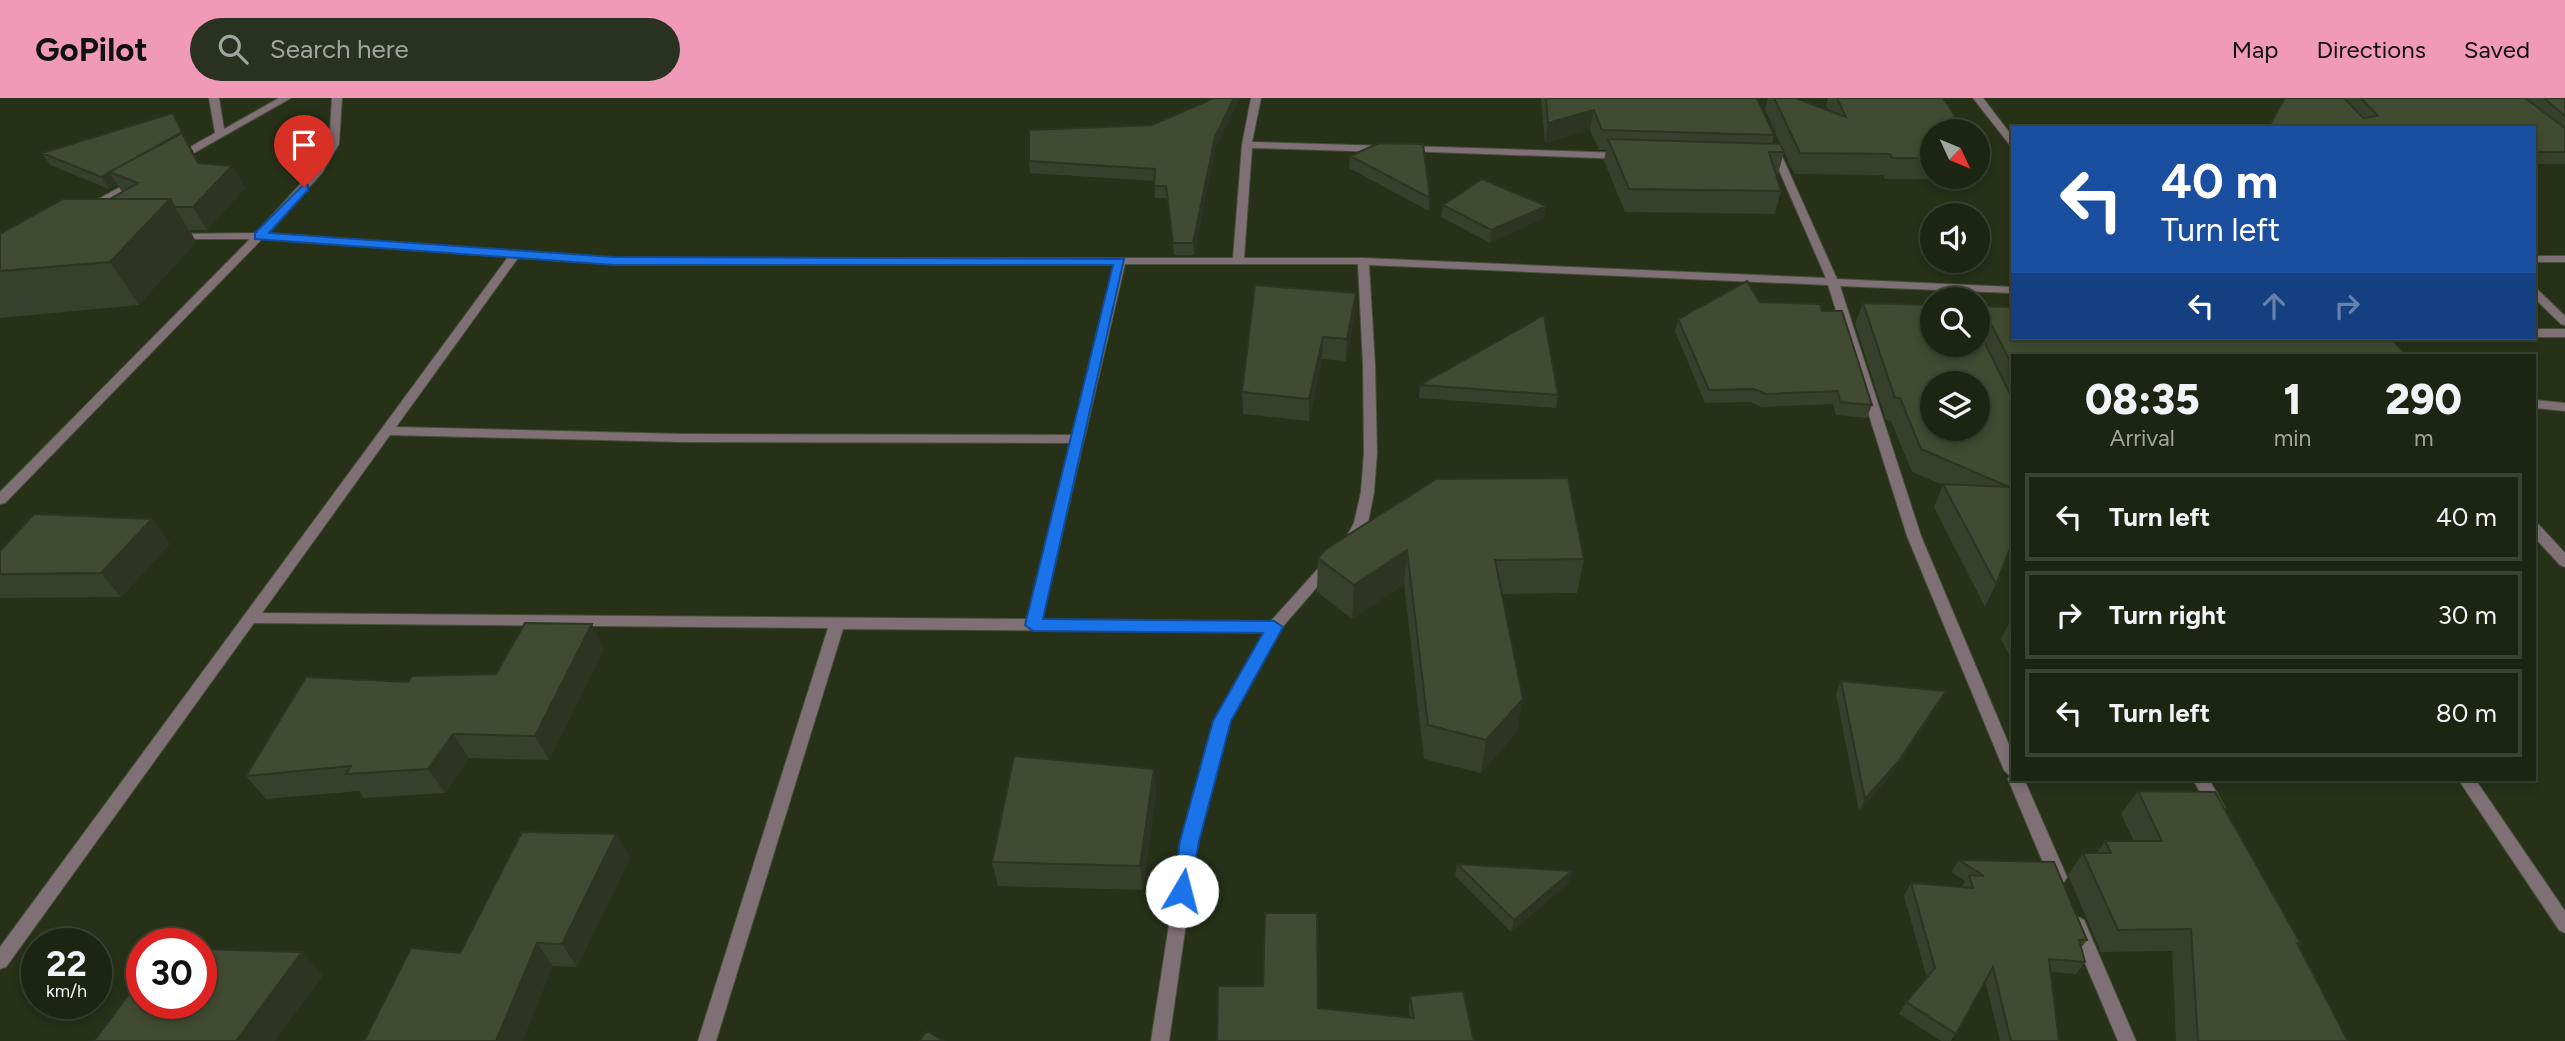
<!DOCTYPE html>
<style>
:root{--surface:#1c2512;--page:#293120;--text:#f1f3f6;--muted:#a0a59f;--line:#3a4232;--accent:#f09ab7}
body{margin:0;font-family:Figtree,sans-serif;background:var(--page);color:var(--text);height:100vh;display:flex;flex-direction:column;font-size:26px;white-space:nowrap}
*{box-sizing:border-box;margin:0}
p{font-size:23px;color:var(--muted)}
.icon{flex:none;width:38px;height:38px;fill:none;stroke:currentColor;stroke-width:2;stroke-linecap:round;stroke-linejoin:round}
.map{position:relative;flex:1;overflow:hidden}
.drawer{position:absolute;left:2011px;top:256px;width:525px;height:427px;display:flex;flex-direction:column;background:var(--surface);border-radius:0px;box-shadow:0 4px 10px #0003,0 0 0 2px var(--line)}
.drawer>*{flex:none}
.banner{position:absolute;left:2011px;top:28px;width:525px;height:214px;border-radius:0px;box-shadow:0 4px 10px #0003,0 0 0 2px var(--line);background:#1a4fa0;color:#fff;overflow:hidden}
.needle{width:46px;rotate:134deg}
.buttons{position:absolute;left:1920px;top:21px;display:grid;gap:14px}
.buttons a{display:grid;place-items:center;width:70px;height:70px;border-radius:50%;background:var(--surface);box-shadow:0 4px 10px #0003,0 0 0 2px var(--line);font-size:35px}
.speed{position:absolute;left:21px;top:830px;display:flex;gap:14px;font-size:35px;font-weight:700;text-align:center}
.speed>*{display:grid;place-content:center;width:91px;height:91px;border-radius:50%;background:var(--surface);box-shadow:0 4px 10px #0003,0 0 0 2px var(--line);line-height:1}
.speed small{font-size:18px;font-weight:400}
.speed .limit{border:10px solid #d22;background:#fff;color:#111}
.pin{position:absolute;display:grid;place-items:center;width:60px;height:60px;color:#fff;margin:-72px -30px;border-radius:50% 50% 50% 0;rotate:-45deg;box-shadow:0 0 7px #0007}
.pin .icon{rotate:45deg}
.me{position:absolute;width:77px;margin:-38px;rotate:8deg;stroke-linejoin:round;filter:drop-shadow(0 0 5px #0008)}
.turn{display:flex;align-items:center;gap:24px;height:147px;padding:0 35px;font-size:32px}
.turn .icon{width:91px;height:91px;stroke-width:2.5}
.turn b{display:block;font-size:49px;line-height:60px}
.lanes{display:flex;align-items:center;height:66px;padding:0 35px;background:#0003;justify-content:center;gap:35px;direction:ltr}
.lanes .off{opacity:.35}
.eta{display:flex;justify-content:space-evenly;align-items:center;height:119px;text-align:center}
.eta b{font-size:42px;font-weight:800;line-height:49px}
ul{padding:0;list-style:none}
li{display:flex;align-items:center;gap:21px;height:88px;margin:0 14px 10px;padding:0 21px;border:4px solid var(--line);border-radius:0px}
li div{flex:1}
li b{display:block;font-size:26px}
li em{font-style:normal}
header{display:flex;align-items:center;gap:42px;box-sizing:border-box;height:98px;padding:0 35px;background:var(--accent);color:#111}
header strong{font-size:33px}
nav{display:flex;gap:38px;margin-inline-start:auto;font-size:24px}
.search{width:490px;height:63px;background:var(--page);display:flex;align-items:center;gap:18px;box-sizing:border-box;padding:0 24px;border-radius:38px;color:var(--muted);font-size:26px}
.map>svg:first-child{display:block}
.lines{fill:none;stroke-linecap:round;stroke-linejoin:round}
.street-casing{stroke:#454f38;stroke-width:2}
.street{fill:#7f7075;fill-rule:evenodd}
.wall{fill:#37402a}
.shaded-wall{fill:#2d3422}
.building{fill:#404b31;stroke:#2d3422;stroke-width:2;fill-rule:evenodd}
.route{fill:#1a73e8;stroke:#114b97;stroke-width:2}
</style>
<header>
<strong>GoPilot</strong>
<div class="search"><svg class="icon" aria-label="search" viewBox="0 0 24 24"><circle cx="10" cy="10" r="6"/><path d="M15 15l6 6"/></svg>Search here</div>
<nav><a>Map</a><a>Directions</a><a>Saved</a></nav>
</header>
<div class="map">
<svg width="2565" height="943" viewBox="0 0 2565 943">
<rect width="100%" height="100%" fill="#263118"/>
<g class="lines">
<defs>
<path id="street" d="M 209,0 L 219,0 L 224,31 L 279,0 L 291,0 L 180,63 L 172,63 L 172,59 L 215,35 Z
M 332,0 L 342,0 L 339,46 L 322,75 L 267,135 L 614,160 L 1233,160 L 1242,47 L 1251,0 L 1261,0 L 1252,44 L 1386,48 L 1391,51 L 1386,54 L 1252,50 L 1244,160 L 1363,160 L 1826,180 L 1769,49 L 1777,47 L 1837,181 L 2012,189 L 2012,195 L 1840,188 L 1921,438 L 2012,654 L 2012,681 L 2024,681 L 2067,779 L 2064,784 L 2058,786 L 2052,784 L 2049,779 L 2008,681 L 2010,678 L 2004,672 L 1907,438 L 1828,187 L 1369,167 L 1375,267 L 1377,355 L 1374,394 L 1368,425 L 1355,448 L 1350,450 L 1343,445 L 1354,425 L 1361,394 L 1364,355 L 1363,267 L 1358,166 L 1125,166 L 1042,522 L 1270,524 L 1324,464 L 1329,462 L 1336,467 L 1279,533 L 1230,623 L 1198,743 L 1169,943 L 1151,943 L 1182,743 L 1214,623 L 1264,534 L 843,531 L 716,943 L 698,943 L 828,530 L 254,525 L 6,869 L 0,871 L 0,849 L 508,159 L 262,141 L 5,405 L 0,406 L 0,394 L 250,141 L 174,141 L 169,138 L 170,136 L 256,135 L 314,71 L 329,46 ZM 518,160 L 614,166 L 1114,166 L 1072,337 L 682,336 L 396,329 ZM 390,337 L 682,344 L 1070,345 L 1027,521 L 262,515 Z
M 1973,0 L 1983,0 L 2012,38 L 2012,47 L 2009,46 Z
M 1407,48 L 1624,55 L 1629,58 L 1624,61 L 1404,53 L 1402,51 Z
M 137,80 L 141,81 L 141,85 L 91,112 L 83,112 L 82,110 Z
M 2534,158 L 2565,158 L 2565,164 L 2534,164 Z
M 2534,191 L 2538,192 L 2565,218 L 2565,227 L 2561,226 L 2534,200 Z
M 2534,231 L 2565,231 L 2565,239 L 2534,239 Z
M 2534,302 L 2565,305 L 2565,313 L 2534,310 Z
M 2534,425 L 2539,427 L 2565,455 L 2565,469 L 2560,467 L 2534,439 Z
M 2193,681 L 2209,681 L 2225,710 L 2223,715 L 2217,717 L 2211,715 Z
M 2458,681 L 2475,681 L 2565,813 L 2565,835 L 2559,832 Z
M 2078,819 L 2084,822 L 2136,943 L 2118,943 L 2069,827 L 2072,822 Z"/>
</defs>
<use href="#street" class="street-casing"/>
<use href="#street" class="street"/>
</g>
<path class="wall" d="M 1214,0 L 1240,0 L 1215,51 L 1194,157 L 1174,157 L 1167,100 L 1155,100 L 1154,83 L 1030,75 L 1029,63 L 1152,27 Z
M 1541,0 L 1757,0 L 1774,37 L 1772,46 L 1781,48 L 1765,11 L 1768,0 L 1795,0 L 1828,12 L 1826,8 L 1828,0 L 1943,0 L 1932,33 L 1932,79 L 1975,79 L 1974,81 L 1885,81 L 1883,77 L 1794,76 L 1784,54 L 1778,76 L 1776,76 L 1781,93 L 1775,116 L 1625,114 L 1604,63 L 1606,52 L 1599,52 L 1590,32 L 1545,45 Z
M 2285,0 L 2565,0 L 2565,66 L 2534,66 L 2534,30 L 2268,30 Z
M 173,15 L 199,65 L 232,68 L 245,90 L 207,132 L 190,132 L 196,144 L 139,207 L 0,220 L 0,136 L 110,101 L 122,94 L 117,86 L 109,91 L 50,67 L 42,55 Z
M 1978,53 L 1982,60 L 1978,73 Z
M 1350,58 L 1430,100 L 1429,113 L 1349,70 Z
M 1443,107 L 1544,120 L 1490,145 L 1441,119 Z
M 1356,195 L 1355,216 L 1346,263 L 1322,261 L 1309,323 L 1243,316 L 1242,294 Z
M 1760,204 L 1822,213 L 1872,307 L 1867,320 L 1836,317 L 1833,306 L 1762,309 L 1750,304 L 1705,305 L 1675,233 L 1678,221 Z
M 1863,205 L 1978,247 L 1978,208 L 2012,209 L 2012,445 L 1996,486 L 1985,509 L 1934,409 L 1943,387 L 1912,374 L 1891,323 L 1886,322 L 1855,226 Z
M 1420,287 L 1558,297 L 1556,310 L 1419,300 Z
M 1568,380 L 1584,461 L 1577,495 L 1502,496 L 1523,601 L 1516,635 L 1481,675 L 1424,661 L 1404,486 L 1352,521 L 1317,494 L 1318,460 Z
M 152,421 L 170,446 L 121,499 L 1,500 L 0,499 L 0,453 Z
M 2012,520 L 2012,563 L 2001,541 Z
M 604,551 L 549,662 L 469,660 L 445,695 L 364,700 L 359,693 L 266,701 L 246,678 L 496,576 Z
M 1841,583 L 1946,593 L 1939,606 L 1890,678 L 1859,713 L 1836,596 Z
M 1154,671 L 1156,695 L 1143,792 L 998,788 L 992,764 Z
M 2138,693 L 2301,846 L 2299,849 L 2348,943 L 2176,943 L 2172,853 L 2101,854 L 2068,777 L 2083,755 L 2097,755 L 2105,743 L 2134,743 L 2121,716 Z
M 616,736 L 630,760 L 577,869 L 553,868 L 460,855 Z
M 1959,762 L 2087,842 L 2081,850 L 2085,864 L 2076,876 L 2051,874 L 2059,943 L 2000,943 L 1985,883 L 1951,943 L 1941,943 L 1899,916 L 1906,904 L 1927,880 L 1904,798 L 1911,785 L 1962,789 L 1965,783 L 1951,774 Z
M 1457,766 L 1569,785 L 1511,834 L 1455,778 Z
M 1410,898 L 1474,943 L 1318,910 L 1410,920 L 1409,910 Z"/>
<path class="shaded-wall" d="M 1234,0 L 1240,0 L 1215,51 L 1194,157 L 1193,145 L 1215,39 Z
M 1594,12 L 1590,32 L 1545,45 L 1548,25 Z
M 173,15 L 179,27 L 211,88 L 127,81 Z
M 232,68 L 245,90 L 207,132 L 193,109 Z
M 109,74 L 117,86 L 109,91 L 101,79 Z
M 170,101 L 196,144 L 139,207 L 110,164 Z
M 1546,108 L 1544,120 L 1490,145 L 1491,132 Z
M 1356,195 L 1355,216 L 1346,263 L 1347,241 Z
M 1323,239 L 1322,261 L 1309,323 L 1309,301 Z
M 152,421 L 170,446 L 121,499 L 101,475 Z
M 1407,452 L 1404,486 L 1352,521 L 1354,487 Z
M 592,526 L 604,551 L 549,662 L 535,638 Z
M 1946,593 L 1939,606 L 1890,678 L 1859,713 L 1865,701 Z
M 1523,601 L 1516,635 L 1481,675 L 1486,642 Z
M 453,636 L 469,660 L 445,695 L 428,671 Z
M 1154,671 L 1156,695 L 1143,792 L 1140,768 Z
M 616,736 L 630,760 L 577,869 L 562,846 Z
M 1572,773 L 1569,785 L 1511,834 L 1514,822 Z
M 537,845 L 553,868 L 523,943 L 496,943 Z
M 302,854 L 324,877 L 275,943 L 236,943 Z"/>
<path class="building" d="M 1214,0 L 1234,0 L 1215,39 L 1193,145 L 1173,145 L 1166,88 L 1154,88 L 1155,71 L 1029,63 L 1029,32 L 1152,27 Z
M 1546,0 L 1757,0 L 1774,37 L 1602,32 L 1594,12 L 1548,25 Z
M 1774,0 L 1795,0 L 1846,19 L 1837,0 L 1943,0 L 1965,33 L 1932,33 L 1932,60 L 1892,60 L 1890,56 L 1800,55 Z
M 2285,0 L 2344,0 L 2363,20 L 2378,18 L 2361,0 L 2525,0 L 2565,30 L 2565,54 L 2534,54 L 2534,30 L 2268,30 Z
M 2544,0 L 2565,0 L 2565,18 Z
M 173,15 L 182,34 L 101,79 L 42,55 Z
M 182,35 L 198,65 L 232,68 L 193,109 L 175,109 L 170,101 L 110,101 L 138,85 L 109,74 Z
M 1608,41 L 1780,46 L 1784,54 L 1769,54 L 1781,93 L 1629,91 Z
M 1379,45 L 1423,46 L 1430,100 L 1350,58 Z
M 1978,53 L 1982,60 L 1978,60 Z
M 1482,81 L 1546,108 L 1491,132 L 1443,107 Z
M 63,101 L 170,101 L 110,164 L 0,173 L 0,136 Z
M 1747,183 L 1760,204 L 1820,206 L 1822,213 L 1842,213 L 1872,307 L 1840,304 L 1838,293 L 1766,296 L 1753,291 L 1709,292 L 1678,221 Z
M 1255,187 L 1356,195 L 1347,241 L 1323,239 L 1309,301 L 1242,294 Z
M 1863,205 L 1932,207 L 1932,247 L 1978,247 L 1978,231 L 2012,300 L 2012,445 L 1996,486 L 1943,386 L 2009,389 L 1921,351 L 1900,300 L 1895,300 ZM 1932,285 L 1978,285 L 1978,331 L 1932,331 Z
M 1978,208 L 2012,209 L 2012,240 L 2391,240 L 2406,257 L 2012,257 L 2012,267 L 1990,224 L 1978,223 Z
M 1544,217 L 1558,297 L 1420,287 Z
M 1568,380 L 1584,461 L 1495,462 L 1523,601 L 1486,642 L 1428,627 L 1407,452 L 1354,487 L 1318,460 L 1326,451 L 1436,381 Z
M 34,416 L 152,421 L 101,475 L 0,476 L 0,453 Z
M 525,525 L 592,526 L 535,638 L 453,636 L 428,671 L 346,676 L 351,668 L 246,678 L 306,579 L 408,584 L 412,578 L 496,576 Z
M 1841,583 L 1946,593 L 1897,665 L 1865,701 Z
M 1014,658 L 1154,671 L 1140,768 L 992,764 Z
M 2138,693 L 2215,694 L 2301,846 L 2297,845 L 2348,943 L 2198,943 L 2191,831 L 2118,832 L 2083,755 L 2111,755 L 2105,743 L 2162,743 Z
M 522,734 L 616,736 L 562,846 L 537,845 L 496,943 L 364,943 L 411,850 L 460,855 Z
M 1959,762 L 2054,764 L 2087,842 L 2079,842 L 2085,864 L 2049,861 L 2059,943 L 2011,943 L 1993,869 L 1956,936 L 1906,904 L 1935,870 L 1911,785 L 1973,790 L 1969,777 L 1984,778 Z
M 1457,766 L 1572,773 L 1514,822 Z
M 1265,815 L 1317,815 L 1318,910 L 1414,920 L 1410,898 L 1463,893 L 1474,943 L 1217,943 L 1218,888 L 1263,888 Z
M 201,851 L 302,854 L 236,943 L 94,943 L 142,879 L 142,905 L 201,905 Z
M 927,933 L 944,943 L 919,943 Z"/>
<path class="route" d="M 304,86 L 308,87 L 308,92 L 269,135 L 614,159 L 1124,161 L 1043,521 L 1274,523 L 1283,529 L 1231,623 L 1199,743 L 1189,799 L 1182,802 L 1176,799 L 1173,793 L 1180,743 L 1213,623 L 1263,535 L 1033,533 L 1025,527 L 1113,167 L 614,167 L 255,141 L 255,135 Z"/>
</svg>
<div class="buttons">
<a><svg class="needle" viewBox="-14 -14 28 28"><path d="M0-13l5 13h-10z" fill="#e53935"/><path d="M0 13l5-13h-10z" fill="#a0a59f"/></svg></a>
<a><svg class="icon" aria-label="sound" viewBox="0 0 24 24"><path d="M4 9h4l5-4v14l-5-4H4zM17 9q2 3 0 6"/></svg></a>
<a><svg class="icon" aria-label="search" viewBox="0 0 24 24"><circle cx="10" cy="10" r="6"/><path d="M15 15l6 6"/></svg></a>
<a><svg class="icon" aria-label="layers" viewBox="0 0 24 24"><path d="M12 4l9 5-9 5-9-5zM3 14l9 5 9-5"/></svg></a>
</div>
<div class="speed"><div>22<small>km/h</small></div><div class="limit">30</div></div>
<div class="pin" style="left:304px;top:89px;background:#d93025"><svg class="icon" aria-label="arrive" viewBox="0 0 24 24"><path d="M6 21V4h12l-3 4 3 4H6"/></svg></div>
<svg class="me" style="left:1182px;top:793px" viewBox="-20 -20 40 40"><circle r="19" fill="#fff"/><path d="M0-13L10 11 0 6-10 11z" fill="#1a73e8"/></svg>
<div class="banner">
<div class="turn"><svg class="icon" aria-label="left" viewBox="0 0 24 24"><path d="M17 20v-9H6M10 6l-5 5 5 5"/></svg><div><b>40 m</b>Turn left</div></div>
<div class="lanes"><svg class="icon" aria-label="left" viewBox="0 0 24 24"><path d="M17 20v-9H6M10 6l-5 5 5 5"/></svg><svg class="icon off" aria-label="ahead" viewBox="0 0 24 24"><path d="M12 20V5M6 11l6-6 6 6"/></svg><svg class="icon off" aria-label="right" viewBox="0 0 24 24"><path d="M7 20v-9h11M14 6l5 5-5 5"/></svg></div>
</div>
<section class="drawer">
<div class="eta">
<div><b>08:35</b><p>Arrival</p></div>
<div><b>1</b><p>min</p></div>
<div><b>290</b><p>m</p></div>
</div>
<ul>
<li><svg class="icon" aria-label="left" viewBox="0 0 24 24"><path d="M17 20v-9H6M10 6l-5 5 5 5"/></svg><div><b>Turn left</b></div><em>40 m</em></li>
<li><svg class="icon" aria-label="right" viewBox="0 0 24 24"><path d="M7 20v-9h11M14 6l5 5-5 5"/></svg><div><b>Turn right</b></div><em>30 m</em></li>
<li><svg class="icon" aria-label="left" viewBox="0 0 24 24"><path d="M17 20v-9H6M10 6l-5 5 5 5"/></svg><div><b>Turn left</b></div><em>80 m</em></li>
</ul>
</section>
</div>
